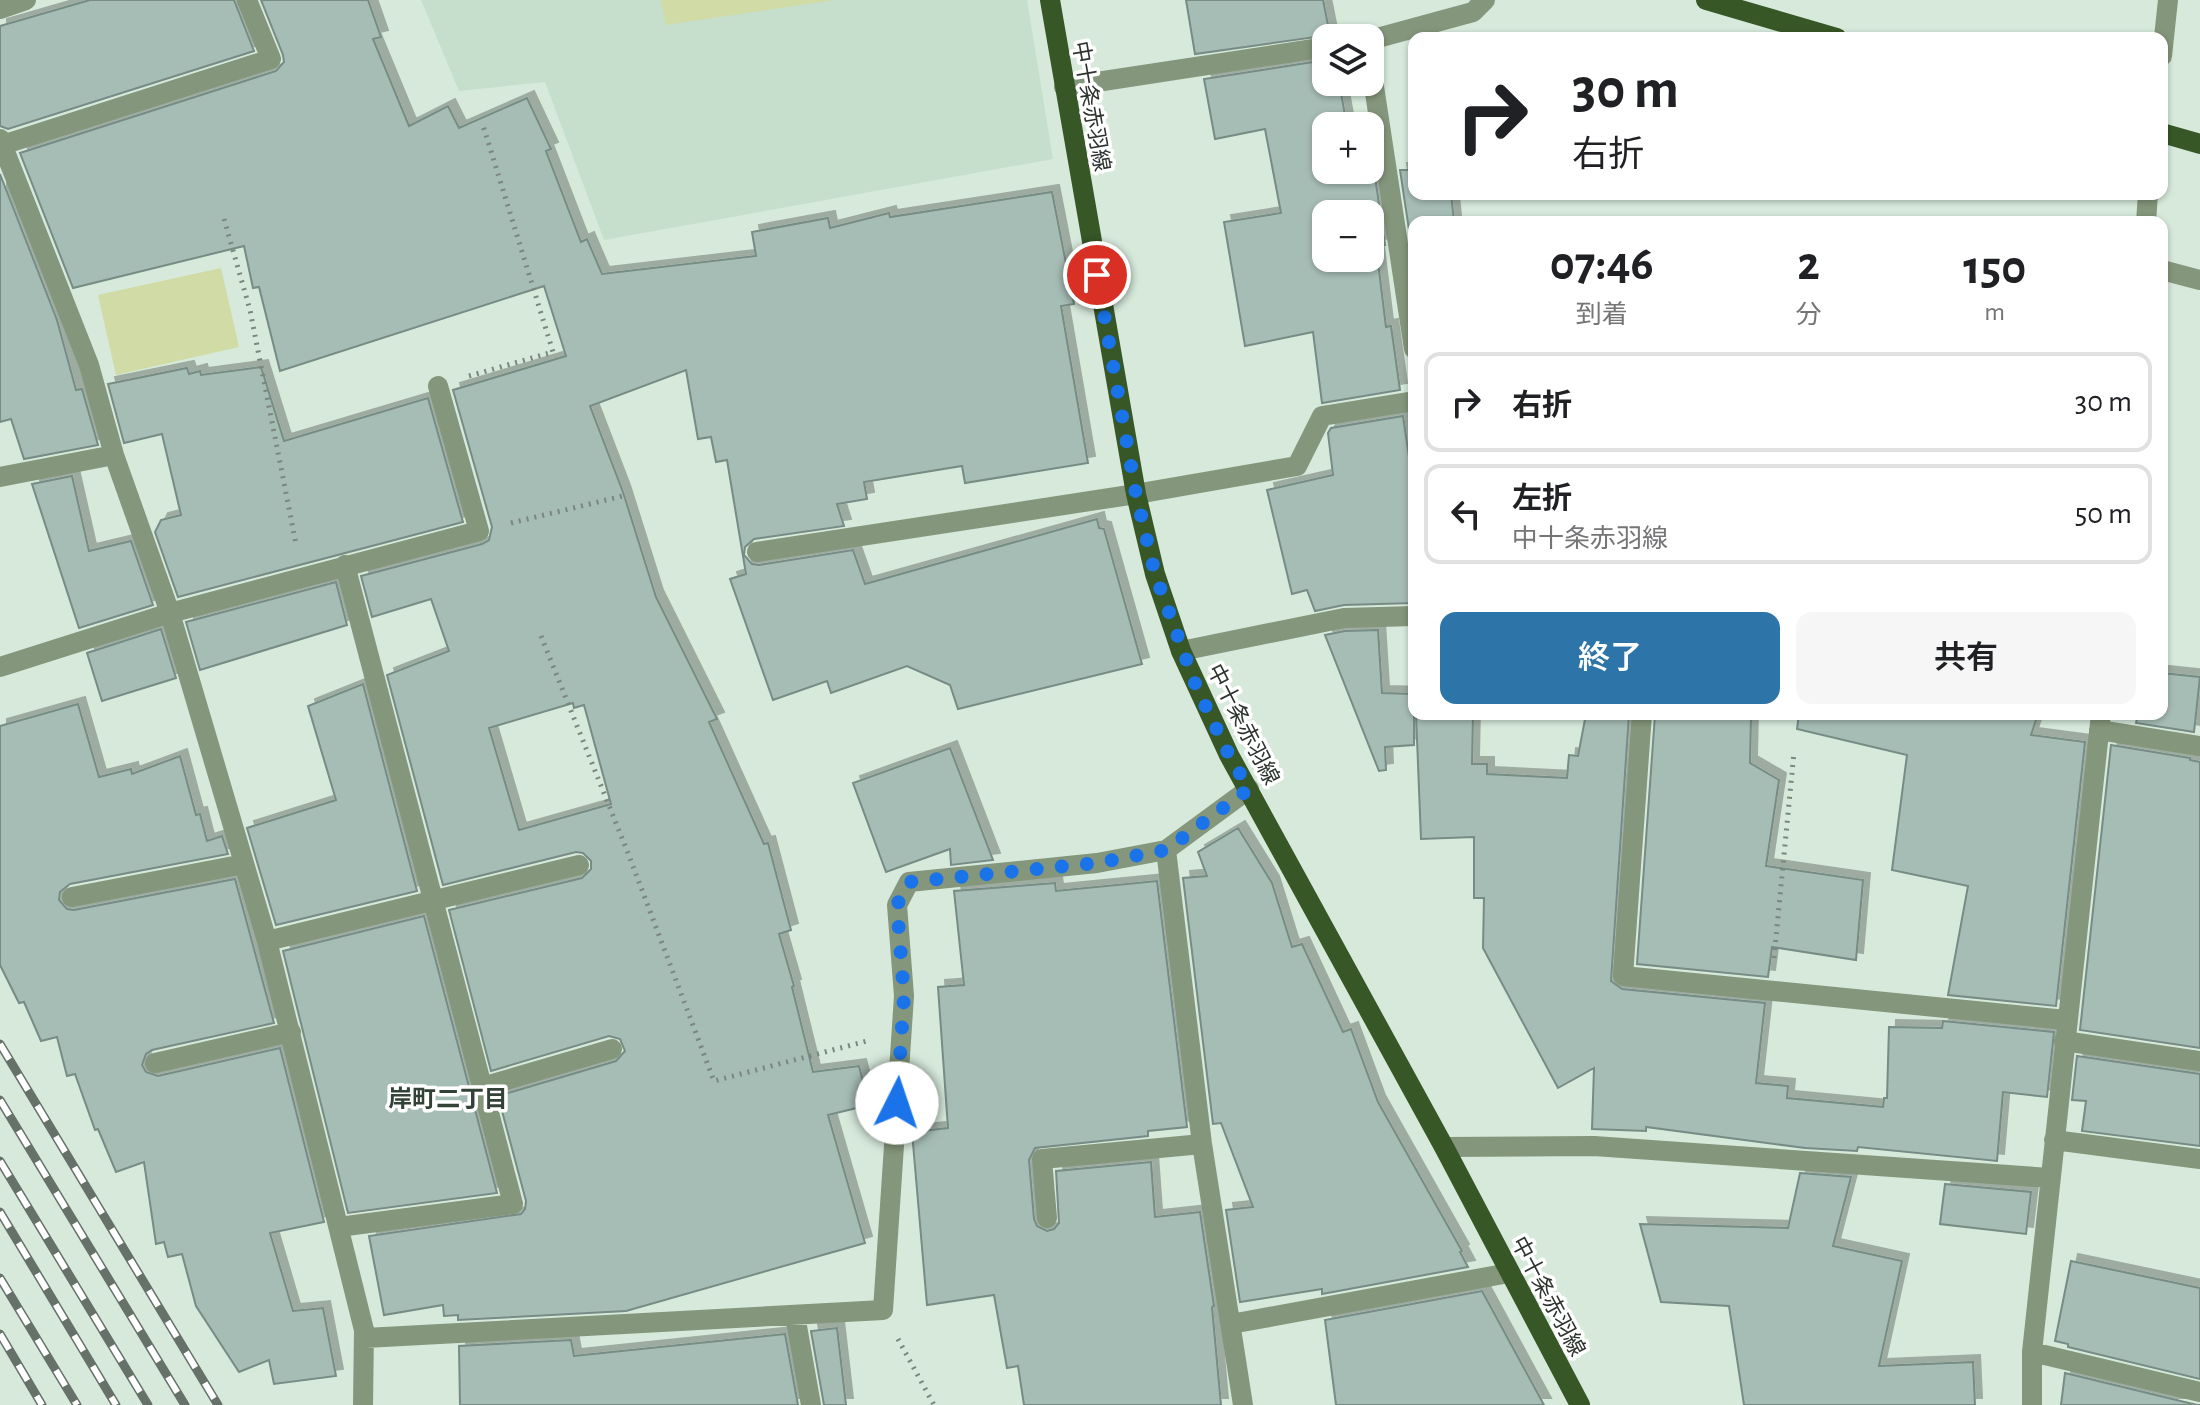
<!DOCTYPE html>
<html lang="ja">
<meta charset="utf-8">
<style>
:root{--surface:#fff;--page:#f6f6f6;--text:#202124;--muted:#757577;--line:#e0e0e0;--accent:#2d74a8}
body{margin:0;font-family:"Alegreya Sans","Noto Sans JP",sans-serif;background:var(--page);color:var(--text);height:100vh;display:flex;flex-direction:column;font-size:30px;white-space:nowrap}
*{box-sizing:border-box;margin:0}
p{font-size:26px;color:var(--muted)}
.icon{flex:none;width:44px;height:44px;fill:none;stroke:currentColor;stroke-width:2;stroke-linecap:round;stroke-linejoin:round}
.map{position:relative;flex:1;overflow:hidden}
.sheet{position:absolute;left:1408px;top:216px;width:760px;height:504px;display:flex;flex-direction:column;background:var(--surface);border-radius:16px;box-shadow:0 2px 6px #0004}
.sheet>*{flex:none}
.hud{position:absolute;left:1408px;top:32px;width:760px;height:168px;border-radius:16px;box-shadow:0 2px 6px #0004;background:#fff;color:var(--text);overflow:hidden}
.fabs{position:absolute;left:1312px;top:24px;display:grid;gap:16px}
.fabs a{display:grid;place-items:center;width:72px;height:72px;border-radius:16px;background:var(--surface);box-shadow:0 2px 6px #0004;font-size:40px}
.pin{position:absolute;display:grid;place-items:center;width:68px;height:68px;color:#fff;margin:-34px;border:4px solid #fff;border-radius:50%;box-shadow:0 2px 8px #0007}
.me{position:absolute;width:88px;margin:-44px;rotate:4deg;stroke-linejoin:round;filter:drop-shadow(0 0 6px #0008)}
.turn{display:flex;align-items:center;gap:28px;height:168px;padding:0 32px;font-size:36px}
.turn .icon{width:104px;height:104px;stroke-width:2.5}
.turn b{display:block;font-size:56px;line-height:68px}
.eta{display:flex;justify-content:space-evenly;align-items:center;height:136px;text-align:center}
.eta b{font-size:48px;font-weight:600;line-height:56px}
.primary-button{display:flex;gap:16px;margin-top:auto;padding:16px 32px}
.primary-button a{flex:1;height:92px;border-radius:16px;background:var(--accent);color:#fff;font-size:32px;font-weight:600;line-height:92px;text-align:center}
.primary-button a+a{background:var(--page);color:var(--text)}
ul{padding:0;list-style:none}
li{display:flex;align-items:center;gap:24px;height:100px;margin:0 16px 12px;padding:0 16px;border:4px solid var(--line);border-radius:16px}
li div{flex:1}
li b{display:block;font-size:30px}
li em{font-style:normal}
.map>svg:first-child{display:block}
.built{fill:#c6dfcd}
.green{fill:#d0dba6}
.building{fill:#a6bdb5;stroke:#768c84;stroke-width:2;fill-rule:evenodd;filter:url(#shadow)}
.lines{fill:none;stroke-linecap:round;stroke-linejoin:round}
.path{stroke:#7b877e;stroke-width:5;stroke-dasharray:2 6;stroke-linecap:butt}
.minor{stroke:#84967b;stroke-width:20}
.major{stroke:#375726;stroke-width:20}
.rail-casing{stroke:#667169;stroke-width:9}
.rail{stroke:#fff;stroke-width:6;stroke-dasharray:18;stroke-linecap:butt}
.route{stroke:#1a73e8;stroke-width:14;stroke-dasharray:0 25.2}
.labels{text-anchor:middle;stroke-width:7;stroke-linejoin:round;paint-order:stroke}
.street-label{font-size:22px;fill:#2d342f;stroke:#fff}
.neighbourhood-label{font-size:24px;font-weight:bold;fill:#334237;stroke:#fff}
</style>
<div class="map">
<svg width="2200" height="1405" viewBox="0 0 2200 1405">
<defs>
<filter id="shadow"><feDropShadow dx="7" dy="-7" stdDeviation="0" flood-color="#0004"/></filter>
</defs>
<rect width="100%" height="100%" fill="#d6e9db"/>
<path class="built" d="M 421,0 L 1027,0 L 1053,159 L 604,240 L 545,82 L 459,91 Z"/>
<path class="green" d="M 661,0 L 835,0 L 666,25 Z
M 221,268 L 239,347 L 116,375 L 98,295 Z"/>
<path class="building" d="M 90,0 L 234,0 L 254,51 L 8,129 L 0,126 L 0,26 Z
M 261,0 L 368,0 L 381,37 L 373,39 L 409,126 L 448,106 L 459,128 L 527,98 L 551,149 L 546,151 L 581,242 L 587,239 L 602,274 L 756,256 L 752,232 L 828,218 L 830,228 L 889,213 L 890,217 L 1052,192 L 1074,304 L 1061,306 L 1088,463 L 965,483 L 962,466 L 864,482 L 867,499 L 837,504 L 844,526 L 754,539 L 745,547 L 744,555 L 752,564 L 759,565 L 853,550 L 865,584 L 1097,519 L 1099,528 L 1104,529 L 1142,664 L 958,709 L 950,685 L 907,666 L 831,693 L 827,681 L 773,700 L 730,579 L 746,574 L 727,460 L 716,462 L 711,437 L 698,439 L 686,370 L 590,406 L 623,492 L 656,597 L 717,719 L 709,722 L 764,844 L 768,843 L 791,930 L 779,934 L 794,986 L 792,987 L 813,1072 L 859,1066 L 869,1105 L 828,1115 L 865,1243 L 626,1311 L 458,1320 L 458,1315 L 444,1316 L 443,1305 L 384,1315 L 369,1236 L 521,1214 L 525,1209 L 526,1201 L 498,1096 L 616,1061 L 625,1051 L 620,1039 L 609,1036 L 491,1071 L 449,910 L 582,878 L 591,869 L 591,861 L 583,853 L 576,852 L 443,885 L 387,675 L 449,651 L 431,599 L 372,617 L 361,576 L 482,544 L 489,540 L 492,527 L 453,390 L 566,356 L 544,286 L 280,371 L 259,287 L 253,288 L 244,246 L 73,288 L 20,153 L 276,71 L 284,62 L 283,55 ZM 573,703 L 574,708 L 584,705 L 611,804 L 519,830 L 489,728 Z
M 1186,0 L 1323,0 L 1330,35 L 1195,54 Z
M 1326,60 L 1326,82 L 1339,82 L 1347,126 L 1326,126 L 1326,170 L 1374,170 L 1385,245 L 1376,246 L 1386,327 L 1391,326 L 1400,390 L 1322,403 L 1313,332 L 1245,346 L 1224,222 L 1281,213 L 1265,129 L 1215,139 L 1204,79 ZM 1326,214 L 1370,214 L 1370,258 L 1326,258 Z
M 1400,170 L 1414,170 L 1414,194 L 1451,194 L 1454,222 L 1414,222 L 1414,242 L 1411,243 Z
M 0,174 L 57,320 L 76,390 L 82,389 L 98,445 L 24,459 L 11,419 L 0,422 Z
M 261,367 L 284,441 L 428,398 L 463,522 L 178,597 L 155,532 L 161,520 L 181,515 L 162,434 L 124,443 L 108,384 L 187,368 L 189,374 L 200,371 L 201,375 Z
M 1403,416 L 1409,457 L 1414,457 L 1414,603 L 1344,605 L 1315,611 L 1307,590 L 1292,594 L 1267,490 L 1333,475 L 1328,433 L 1331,428 Z
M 72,476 L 89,551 L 131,541 L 153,605 L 79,628 L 32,484 Z
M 336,582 L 347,625 L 200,670 L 186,622 Z
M 161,629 L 176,678 L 102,701 L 87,653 Z
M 1378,630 L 1382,693 L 1414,694 L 1414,745 L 1385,747 L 1386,770 L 1379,771 L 1325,635 L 1345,631 Z
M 2162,673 L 2200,677 L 2194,732 L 2136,723 L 2138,714 L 2162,714 Z
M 363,684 L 417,891 L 276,925 L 247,828 L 336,800 L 308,706 Z
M 78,704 L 99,777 L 131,769 L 132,774 L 180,756 L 196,815 L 200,814 L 207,841 L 222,836 L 228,854 L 70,884 L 60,892 L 59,900 L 67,909 L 74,910 L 235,879 L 274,1023 L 152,1050 L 146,1054 L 142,1065 L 146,1072 L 158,1076 L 280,1048 L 324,1222 L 270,1233 L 293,1311 L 323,1308 L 336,1376 L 274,1384 L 269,1360 L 239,1372 L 196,1306 L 182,1254 L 168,1257 L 164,1242 L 156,1244 L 144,1162 L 116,1172 L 98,1129 L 95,1130 L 75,1074 L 67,1076 L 57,1037 L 41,1041 L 24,1002 L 19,1003 L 0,965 L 0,726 Z
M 1416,714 L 1473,714 L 1472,764 L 1487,764 L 1487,774 L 1567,778 L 1569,755 L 1578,756 L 1586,714 L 1629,714 L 1611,981 L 1622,989 L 1765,1003 L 1756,1083 L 1788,1086 L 1787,1098 L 1883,1107 L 1884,1098 L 1887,1098 L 1889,1027 L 1942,1028 L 1943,1021 L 2054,1032 L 2047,1097 L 2003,1092 L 1997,1161 L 1858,1147 L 1857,1151 L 1805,1148 L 1646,1127 L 1646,1131 L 1592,1129 L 1594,1068 L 1558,1088 L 1483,948 L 1484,898 L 1474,898 L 1474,837 L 1421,839 Z
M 1799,714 L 2038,714 L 2031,735 L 2085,742 L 2056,1006 L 1948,995 L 1968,886 L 1892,870 L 1907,755 L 1797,729 Z
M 1655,715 L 1751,717 L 1750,763 L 1779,780 L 1766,866 L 1863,880 L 1856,960 L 1772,947 L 1768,977 L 1637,964 Z
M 2111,745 L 2190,758 L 2190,760 L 2200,762 L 2200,1048 L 2080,1030 Z
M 950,748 L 993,860 L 951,865 L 950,849 L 886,872 L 853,783 Z
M 1238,828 L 1272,883 L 1292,947 L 1302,944 L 1343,1032 L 1351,1029 L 1378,1102 L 1462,1251 L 1460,1252 L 1468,1267 L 1322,1294 L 1322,1289 L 1240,1302 L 1226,1210 L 1253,1207 L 1221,1123 L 1213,1124 L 1183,878 L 1207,876 L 1198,852 Z
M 1157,881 L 1187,1127 L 1148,1131 L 1148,1136 L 1035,1148 L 1029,1160 L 1034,1219 L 1037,1226 L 1047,1231 L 1054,1229 L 1059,1223 L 1056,1171 L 1151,1162 L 1155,1217 L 1200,1212 L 1214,1306 L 1212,1307 L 1221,1405 L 1024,1405 L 1018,1366 L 1007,1368 L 994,1295 L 927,1305 L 912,1132 L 948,1128 L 938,987 L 964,985 L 954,891 L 1055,883 L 1056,891 Z
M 424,916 L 497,1193 L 348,1213 L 283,951 Z
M 2077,1056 L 2200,1074 L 2200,1146 L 2082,1131 L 2086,1101 L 2072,1100 Z
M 1800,1173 L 1851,1177 L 1833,1246 L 1902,1261 L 1879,1366 L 1973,1362 L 1975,1405 L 1744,1405 L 1729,1306 L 1661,1302 L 1640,1224 L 1788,1228 Z
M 1945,1184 L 2031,1192 L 2026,1234 L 1940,1224 Z
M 2071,1261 L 2200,1288 L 2200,1379 L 2068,1347 L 2068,1344 L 2055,1341 Z
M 1482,1291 L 1544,1405 L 1336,1405 L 1325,1320 Z
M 837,1328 L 846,1405 L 824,1405 L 811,1331 Z
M 785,1334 L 798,1405 L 460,1405 L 459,1346 L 571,1340 L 574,1356 Z
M 2065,1373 L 2197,1405 L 2200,1405 L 2061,1405 Z"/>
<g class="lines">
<path class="path" d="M 224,219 L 250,310 L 296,544
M 469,376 L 553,352 L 482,122
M 511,523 L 623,496
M 541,636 L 628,853 L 714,1081 L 867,1041
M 1774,958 L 1794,752
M 898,1339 L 934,1405"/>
<path class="minor" d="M 0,9 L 26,0
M 1370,40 L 1473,12 L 1485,0
M 2162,56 L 2168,0
M 1370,60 L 1414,349
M 1064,87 L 1326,47
M 0,139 L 89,365 L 114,455 L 170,613 L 267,941 L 364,1330 L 363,1405
M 2,145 L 271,59 L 247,0
M 2146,222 L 2148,194
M 2162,270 L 2200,280
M 0,477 L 114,455
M 757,552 L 1136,494 L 1297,466 L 1322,416 L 1414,401
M 1181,651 L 1344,618 L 1414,616
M 0,667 L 170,613 L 479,531 L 438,386
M 1642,714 L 1623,976 L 2066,1020
M 2099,730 L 2200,746
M 1166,850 L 1202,1144 L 1243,1405
M 72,897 L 244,864
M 267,941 L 579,865
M 2064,1041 L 2200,1061
M 155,1063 L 291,1032
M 482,1087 L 612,1049
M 2054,1140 L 2200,1159
M 1444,1147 L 1594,1146 L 2050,1178
M 1047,1218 L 1042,1159 L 1202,1144
M 339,1227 L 513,1204 L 345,565
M 795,1315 L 811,1405
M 1231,1324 L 1509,1273
M 365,1338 L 883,1310 L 904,996 L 897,905 L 909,882 L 1097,863 L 1166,850 L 1249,789
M 2032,1352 L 2200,1392
M 2032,1405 L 2032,1352 L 2101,714"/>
<path class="major" d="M 1050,0 L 1136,494 L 1155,574 L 1181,651 L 1229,755 L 1444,1147 L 1580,1405
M 1706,0 L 1837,38
M 2162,133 L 2200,144"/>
<defs>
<path id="rail" d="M 0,1044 L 218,1405
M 0,1100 L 185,1405
M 0,1161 L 148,1405
M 0,1212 L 116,1405
M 0,1278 L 77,1405
M 0,1334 L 42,1405"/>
</defs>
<use href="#rail" class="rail-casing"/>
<use href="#rail" class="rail"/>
</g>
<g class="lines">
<path class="route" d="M 897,1103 L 904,996 L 897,905 L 909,882 L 1097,863 L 1166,850 L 1249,789 L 1229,755 L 1196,686 L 1155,574 L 1136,494 L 1097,275"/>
</g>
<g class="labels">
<g class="street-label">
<text transform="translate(1092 106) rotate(80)" y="8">中十条赤羽線</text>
<text transform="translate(1244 724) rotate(63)" y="8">中十条赤羽線</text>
<text transform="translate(1549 1296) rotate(62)" y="8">中十条赤羽線</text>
</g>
<g class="neighbourhood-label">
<text x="448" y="1107">岸町二丁目</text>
</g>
</g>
</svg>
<div class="fabs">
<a><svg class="icon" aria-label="layers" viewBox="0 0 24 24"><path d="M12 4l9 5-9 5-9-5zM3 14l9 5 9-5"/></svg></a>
<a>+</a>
<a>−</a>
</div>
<div class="pin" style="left:1097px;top:275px;background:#d93025"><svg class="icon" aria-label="arrive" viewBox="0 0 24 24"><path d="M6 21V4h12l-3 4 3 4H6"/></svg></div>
<svg class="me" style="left:897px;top:1103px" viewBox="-20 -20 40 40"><circle r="19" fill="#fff"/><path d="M0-13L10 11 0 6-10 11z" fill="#1a73e8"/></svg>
<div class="hud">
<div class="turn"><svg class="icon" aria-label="right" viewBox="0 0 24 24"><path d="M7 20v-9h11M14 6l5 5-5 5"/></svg><div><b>30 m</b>右折</div></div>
</div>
<section class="sheet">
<div class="eta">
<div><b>07:46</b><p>到着</p></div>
<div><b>2</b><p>分</p></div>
<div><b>150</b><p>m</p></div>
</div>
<ul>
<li><svg class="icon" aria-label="right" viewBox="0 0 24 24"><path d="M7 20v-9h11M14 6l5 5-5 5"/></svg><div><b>右折</b></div><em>30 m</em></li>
<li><svg class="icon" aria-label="left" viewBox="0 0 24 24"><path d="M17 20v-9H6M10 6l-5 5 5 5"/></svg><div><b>左折</b><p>中十条赤羽線</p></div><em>50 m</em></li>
</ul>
<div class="primary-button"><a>終了</a><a>共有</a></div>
</section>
</div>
